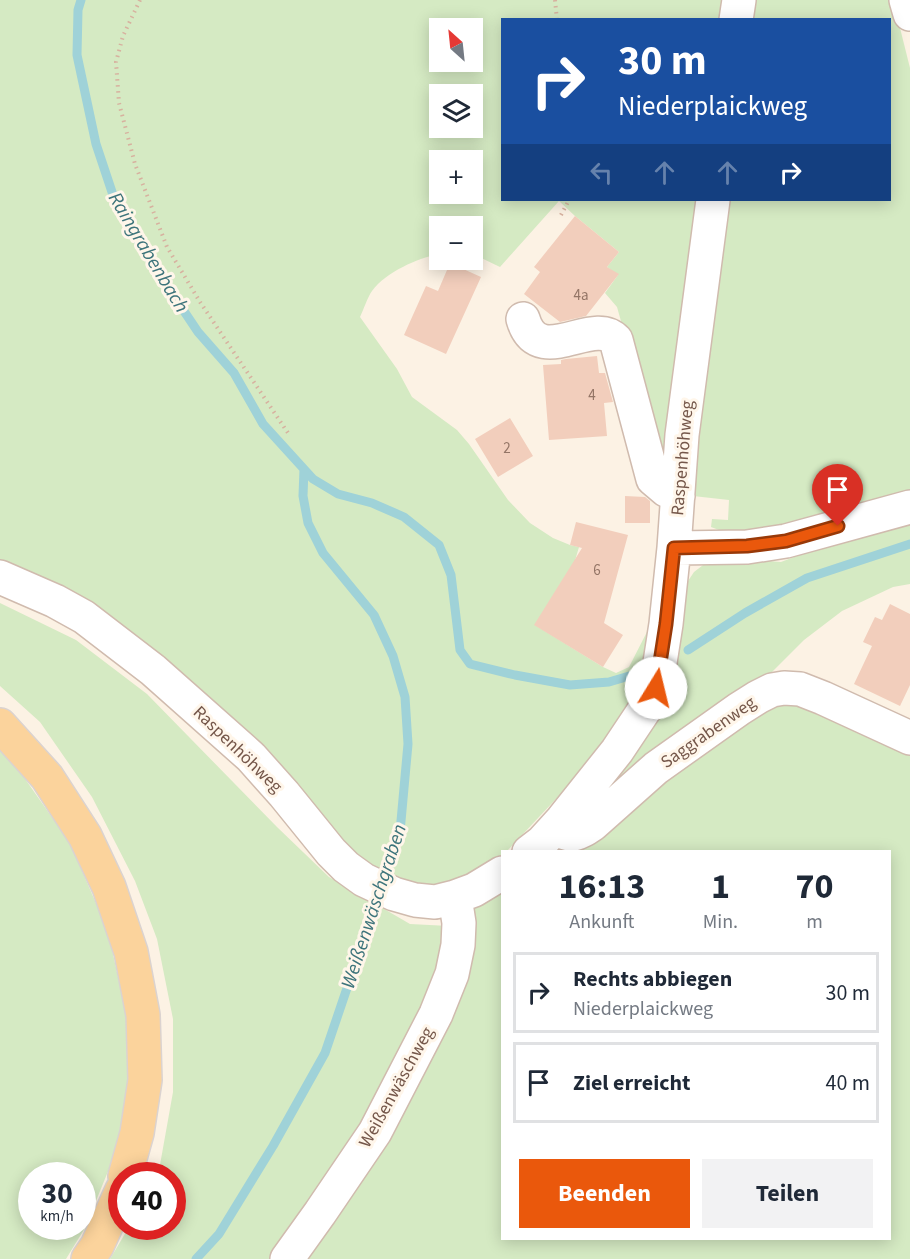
<!DOCTYPE html>
<html lang="de">
<meta charset="utf-8">
<style>
:root{--surface:#fff;--page:#f2f2f3;--text:#1f2937;--muted:#747a83;--line:#e0e1e3;--accent:#ea580c}
body{margin:0;font-family:"Source Sans 3",sans-serif;background:var(--page);color:var(--text);height:100vh;display:flex;flex-direction:column;font-size:22px;white-space:nowrap}
*{box-sizing:border-box;margin:0}
p{font-size:20px;color:var(--muted)}
.icon{flex:none;width:33px;height:33px;fill:none;stroke:currentColor;stroke-width:2;stroke-linecap:round;stroke-linejoin:round}
.map{position:relative;flex:1;overflow:hidden}
.sheet{position:absolute;left:501px;top:850px;width:390px;height:390px;display:flex;flex-direction:column;background:var(--surface);border-radius:0px;box-shadow:0 3px 15px #0003}
.sheet>*{flex:none}
.banner{position:absolute;left:501px;top:18px;width:390px;height:183px;border-radius:0px;box-shadow:0 3px 15px #0003;background:#1a4fa0;color:#fff;overflow:hidden}
.needle{width:39px;rotate:333deg}
.controls{position:absolute;left:429px;top:18px;display:grid;gap:12px}
.controls a{display:grid;place-items:center;width:54px;height:54px;border-radius:0px;background:var(--surface);box-shadow:0 3px 15px #0003;font-size:30px}
.speed{position:absolute;left:18px;top:1162px;display:flex;gap:12px;font-size:30px;font-weight:700;text-align:center}
.speed>*{display:grid;place-content:center;width:78px;height:78px;border-radius:50%;background:var(--surface);box-shadow:0 3px 15px #0003;line-height:1}
.speed small{font-size:15px;font-weight:400}
.speed .limit{border:9px solid #d22;background:#fff;color:#111}
.pin{position:absolute;display:grid;place-items:center;width:51px;height:51px;color:#fff;margin:-62px -26px;border-radius:50% 50% 50% 0;rotate:-45deg;box-shadow:0 0 6px #0007}
.pin .icon{rotate:45deg}
.me{position:absolute;width:66px;margin:-33px;rotate:9deg;stroke-linejoin:round;filter:drop-shadow(0 0 4px #0008)}
.turn{display:flex;align-items:center;gap:21px;height:126px;padding:0 18px;font-size:27px}
.turn .icon{width:78px;height:78px;stroke-width:2.5}
.turn b{display:block;font-size:42px;line-height:51px}
.lanes{display:flex;align-items:center;height:57px;padding:0 18px;background:#0003;justify-content:center;gap:30px;direction:ltr}
.lanes .off{opacity:.35}
.eta{display:flex;justify-content:space-evenly;align-items:center;height:102px;text-align:center}
.eta b{font-size:36px;font-weight:700;line-height:42px}
.button{display:flex;gap:12px;margin-top:auto;padding:12px 18px}
.button a{flex:1;height:69px;border-radius:0px;background:var(--accent);color:#fff;font-size:24px;font-weight:700;line-height:69px;text-align:center}
.button a+a{background:var(--page);color:var(--text)}
ul{padding:0;list-style:none}
li{display:flex;align-items:center;gap:18px;height:81px;margin:0 12px 9px;padding:0 6px;border:3px solid var(--line);border-radius:0px}
li div{flex:1}
li b{display:block;font-size:22px}
li em{font-style:normal}
.map>svg:first-child{display:block}
.green{fill:#d5eac3;fill-rule:evenodd}
.lines{fill:none;stroke-linecap:round;stroke-linejoin:round}
.stream{stroke:#9fd2d8;stroke-width:9}
.building{fill:#f2cebc}
.minor-casing{stroke:#d0bbae;stroke-width:36}
.major-casing{stroke:#dbd3d0;stroke-width:36}
.path{stroke:#d7b19f;stroke-width:4;stroke-dasharray:1.5 4.5;stroke-linecap:butt}
.minor{stroke:#fff;stroke-width:33}
.major{stroke:#fbd39c;stroke-width:33}
.route-casing{stroke:#983908;stroke-width:15}
.route{stroke:#ea580c;stroke-width:10}
.labels{text-anchor:middle;stroke-width:6;stroke-linejoin:round;paint-order:stroke}
.number-label{font-size:15px;fill:#947566}
.street-label{font-size:18px;fill:#75574a;stroke:#fff6ea}
.water-label{font-size:20px;font-style:italic;fill:#3d747b;stroke:#fff6ea}
</style>
<div class="map">
<svg width="910" height="1259" viewBox="0 0 910 1259">
<rect width="100%" height="100%" fill="#fcf2e4"/>
<path class="green" d="M 0,0 L 724,0 L 721,19 L 502,20 L 502,200 L 698,200 L 663,470 L 617,307 L 605,293 L 618,275 L 607,267 L 619,252 L 575,216 L 559,201 L 500,267 L 473,254 L 472,226 L 440,226 L 439,254 C 418,258 386,272 372,291 C 367,298 364,309 360,317 L 397,369 L 412,397 L 457,430 L 469,444 L 508,500 L 530,523 L 553,538 L 570,545 L 579,547 L 566,591 L 535,625 L 603,667 L 616,673 L 629,667 L 650,626 L 682,590 L 694,572 L 711,559 L 756,560 L 781,562 L 802,554 L 837,535 L 910,513 L 910,584 L 893,587 L 842,611 L 804,640 L 754,690 L 786,694 L 910,745 L 910,1259 L 297,1259 L 378,1150 L 471,904 L 502,881 L 502,1239 L 890,1239 L 890,852 L 541,852 L 616,735 L 508,850 L 502,852 L 502,854 L 470,877 L 430,888 L 403,885 L 358,858 L 0,562 ZM 440,28 L 472,28 L 472,62 L 440,62 ZM 440,94 L 472,94 L 472,128 L 440,128 ZM 440,160 L 472,160 L 472,194 L 440,194 Z
M 752,0 L 893,0 L 910,68 L 910,502 L 846,517 L 727,533 L 711,527 L 712,519 L 728,520 L 729,500 L 684,495 L 721,200 L 890,200 L 890,20 L 749,19 Z
M 0,603 L 76,640 L 147,694 L 277,827 L 329,877 L 410,924 L 449,926 L 428,999 L 385,1091 L 272,1259 L 110,1259 L 129,1227 L 172,1227 L 172,1176 L 158,1176 L 173,1092 L 173,1019 L 157,939 L 135,881 L 92,797 L 40,722 L 0,686 Z
M 0,749 L 16,766 L 70,843 L 108,931 L 126,1014 L 128,1096 L 113,1159 L 85,1228 L 66,1259 L 0,1259 ZM 32,1176 L 82,1176 L 82,1227 L 32,1227 Z"/>
<g class="lines">
<path class="stream" d="M 81,0 L 78,10 L 77,55 L 96,144 L 112,192 L 143,250 L 198,332 L 234,373 L 263,424 L 313,479 L 338,494 L 372,503 L 404,517 L 439,545 L 451,575 L 460,650 L 470,664 L 515,675 L 570,685 L 609,682 L 636,674
M 688,650 L 745,613 L 807,578 L 910,544
M 196,1259 L 219,1234 L 273,1146 L 325,1053 L 400,832 L 408,744 L 405,697 L 393,656 L 374,615 L 323,553 L 308,523 L 303,496 L 304,469"/>
</g>
<path class="building" d="M 575,216 L 619,252 L 607,267 L 619,274 L 586,316 L 560,322 L 524,294 L 540,272 L 534,267 Z
M 450,263 L 481,277 L 446,354 L 404,335 L 426,286 L 438,291 Z
M 597,356 L 599,373 L 605,373 L 613,402 L 604,403 L 607,436 L 549,440 L 543,365 L 561,364 L 561,360 L 566,359 Z
M 510,418 L 533,456 L 498,477 L 475,439 Z
M 625,496 L 645,497 L 650,501 L 650,523 L 625,523 Z
M 576,522 L 628,535 L 604,623 L 623,635 L 603,667 L 534,625 L 582,548 L 570,545 Z
M 890,604 L 910,614 L 910,685 L 900,706 L 854,684 L 872,646 L 863,642 L 875,617 L 882,620 Z"/>
<g class="lines">
<defs>
<path id="minor" d="M 906,0 L 910,14
M 736,20 L 739,0
M 523,319 C 538,371 593,315 616,340 L 653,479 L 666,490 L 678,496
M 674,548 L 747,547 L 786,541 L 910,507
M 0,577 L 55,601 L 84,617 L 153,670 L 251,757 L 284,794 L 331,852 L 346,867 L 364,880 L 394,894 L 415,900 L 435,902 L 455,897 L 474,890 L 502,873
M 555,828 C 571,839 578,834 593,824 L 656,768 L 739,709 L 758,697 L 772,690 L 784,688 L 800,689 L 823,698 L 910,738
M 529,852 L 542,842 L 562,820 L 617,751 L 649,703 L 656,688 L 666,624 L 674,548 L 682,435 L 713,200
M 287,1259 L 320,1213 L 375,1132 L 436,1014 L 452,974 L 458,945 L 459,923 L 455,897"/>
<path id="major" d="M 0,725 L 47,777 L 85,836 L 109,887 L 131,952 L 143,1015 L 145,1080 L 137,1133 L 125,1176
M 88,1259 L 97,1246 L 122,1190"/>
</defs>
<use href="#minor" class="minor-casing"/>
<use href="#major" class="major-casing"/>
<path class="path" d="M 140,0 L 123,36 L 116,62 L 119,103 L 135,164 L 167,247 L 200,302 L 288,433
M 555,0 L 557,20
M 561,215 L 569,200"/>
<use href="#minor" class="minor"/>
<use href="#major" class="major"/>
</g>
<g class="lines">
<defs>
<path id="route" d="M 656,688 L 666,624 L 674,548 L 747,546 L 786,541 L 838,526"/>
</defs>
<use href="#route" class="route-casing"/>
<use href="#route" class="route"/>
</g>
<g class="labels">
<g class="number-label">
<text x="581" y="300">4a</text>
<text x="592" y="400">4</text>
<text x="507" y="453">2</text>
<text x="597" y="575">6</text>
</g>
<g class="street-label">
<text transform="translate(682 458) rotate(-85)" y="6">Raspenhöhweg</text>
<text transform="translate(708 732) rotate(-35)" y="6">Saggrabenweg</text>
<text transform="translate(238 749) rotate(44)" y="6">Raspenhöhweg</text>
<text transform="translate(396 1087) rotate(-61)" y="6">Weißenwäschweg</text>
</g>
<g class="water-label">
<text transform="translate(149 252) rotate(59)" y="7">Raingrabenbach</text>
<text transform="translate(373 906) rotate(-72)" y="7">Weißenwäschgraben</text>
</g>
</g>
</svg>
<div class="controls">
<a><svg class="needle" viewBox="-14 -14 28 28"><path d="M0-13l5 13h-10z" fill="#e53935"/><path d="M0 13l5-13h-10z" fill="#747a83"/></svg></a>
<a><svg class="icon" aria-label="layers" viewBox="0 0 24 24"><path d="M12 4l9 5-9 5-9-5zM3 14l9 5 9-5"/></svg></a>
<a>+</a>
<a>−</a>
</div>
<div class="speed"><div>30<small>km/h</small></div><div class="limit">40</div></div>
<div class="pin" style="left:838px;top:526px;background:#d93025"><svg class="icon" aria-label="arrive" viewBox="0 0 24 24"><path d="M6 21V4h12l-3 4 3 4H6"/></svg></div>
<svg class="me" style="left:656px;top:688px" viewBox="-20 -20 40 40"><circle r="19" fill="#fff"/><path d="M0-13L10 11 0 6-10 11z" fill="#ea580c"/></svg>
<div class="banner">
<div class="turn"><svg class="icon" aria-label="right" viewBox="0 0 24 24"><path d="M7 20v-9h11M14 6l5 5-5 5"/></svg><div><b>30 m</b>Niederplaickweg</div></div>
<div class="lanes"><svg class="icon off" aria-label="left" viewBox="0 0 24 24"><path d="M17 20v-9H6M10 6l-5 5 5 5"/></svg><svg class="icon off" aria-label="ahead" viewBox="0 0 24 24"><path d="M12 20V5M6 11l6-6 6 6"/></svg><svg class="icon off" aria-label="ahead" viewBox="0 0 24 24"><path d="M12 20V5M6 11l6-6 6 6"/></svg><svg class="icon" aria-label="right" viewBox="0 0 24 24"><path d="M7 20v-9h11M14 6l5 5-5 5"/></svg></div>
</div>
<section class="sheet">
<div class="eta">
<div><b>16:13</b><p>Ankunft</p></div>
<div><b>1</b><p>Min.</p></div>
<div><b>70</b><p>m</p></div>
</div>
<ul>
<li><svg class="icon" aria-label="right" viewBox="0 0 24 24"><path d="M7 20v-9h11M14 6l5 5-5 5"/></svg><div><b>Rechts abbiegen</b><p>Niederplaickweg</p></div><em>30 m</em></li>
<li><svg class="icon" aria-label="arrive" viewBox="0 0 24 24"><path d="M6 21V4h12l-3 4 3 4H6"/></svg><div><b>Ziel erreicht</b></div><em>40 m</em></li>
</ul>
<div class="button"><a>Beenden</a><a>Teilen</a></div>
</section>
</div>
